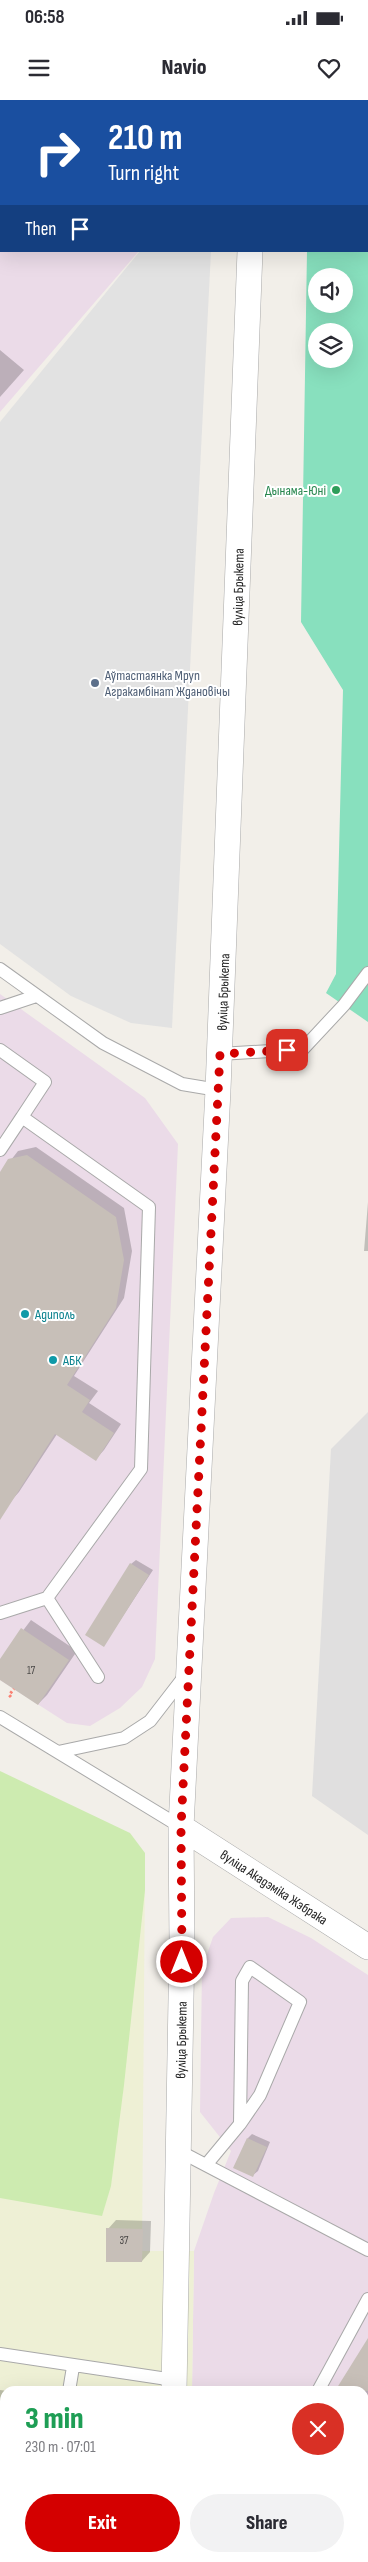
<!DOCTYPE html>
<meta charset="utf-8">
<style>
:root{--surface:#fff;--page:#f2f2f3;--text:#2b2b33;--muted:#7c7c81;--accent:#d40000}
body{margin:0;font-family:"Sofia Sans Condensed",sans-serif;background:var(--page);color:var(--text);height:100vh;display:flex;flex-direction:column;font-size:19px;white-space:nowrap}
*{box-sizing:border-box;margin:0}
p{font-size:16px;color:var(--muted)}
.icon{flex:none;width:28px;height:28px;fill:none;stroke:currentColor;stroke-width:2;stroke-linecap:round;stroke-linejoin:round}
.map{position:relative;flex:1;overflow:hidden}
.side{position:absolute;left:0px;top:2286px;width:369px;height:176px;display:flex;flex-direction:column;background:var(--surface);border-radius:15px 15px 0 0;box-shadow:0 5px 20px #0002}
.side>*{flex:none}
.guide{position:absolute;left:0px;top:0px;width:369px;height:152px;box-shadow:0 5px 20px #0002;background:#1a4fa0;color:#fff;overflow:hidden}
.controls{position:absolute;left:308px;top:168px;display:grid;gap:10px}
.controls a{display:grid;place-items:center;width:45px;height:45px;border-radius:50%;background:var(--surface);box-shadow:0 5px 20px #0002;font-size:25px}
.pin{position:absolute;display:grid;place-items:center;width:42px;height:42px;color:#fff;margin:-21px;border-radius:10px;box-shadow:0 2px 8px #0006}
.me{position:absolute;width:55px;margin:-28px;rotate:0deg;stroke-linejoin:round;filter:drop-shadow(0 0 4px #0008)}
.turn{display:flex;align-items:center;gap:18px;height:105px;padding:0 25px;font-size:22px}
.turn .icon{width:65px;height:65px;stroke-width:2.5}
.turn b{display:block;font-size:35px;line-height:42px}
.then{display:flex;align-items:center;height:48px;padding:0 25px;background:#0003;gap:10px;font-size:19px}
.round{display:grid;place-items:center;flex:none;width:52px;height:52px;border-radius:26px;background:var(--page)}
.head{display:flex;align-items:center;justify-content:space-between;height:85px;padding:0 25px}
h1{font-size:30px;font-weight:800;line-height:38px;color:#1e9e55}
.action{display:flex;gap:10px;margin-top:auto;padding:10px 25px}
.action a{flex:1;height:58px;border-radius:30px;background:var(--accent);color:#fff;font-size:20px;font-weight:800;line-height:58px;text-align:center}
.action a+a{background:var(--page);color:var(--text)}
.status{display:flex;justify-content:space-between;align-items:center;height:35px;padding:0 25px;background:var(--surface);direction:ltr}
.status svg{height:14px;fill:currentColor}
header{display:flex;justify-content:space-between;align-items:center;height:65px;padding:0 25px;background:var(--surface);font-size:22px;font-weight:800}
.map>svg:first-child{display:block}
.residential{fill:#e0dfdf}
.industrial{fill:#ebdbe8}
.farmland{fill:#eef0d5}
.grass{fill:#cdebb0}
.pitch{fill:#88e0be;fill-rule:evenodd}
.parking{fill:#e2e2e2}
.shadow{fill:#0003}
.building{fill:#c7bfb8}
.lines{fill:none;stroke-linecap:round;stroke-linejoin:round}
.service-casing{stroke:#a9a9a9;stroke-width:14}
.minor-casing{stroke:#a9a9a9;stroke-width:26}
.path{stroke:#fa8072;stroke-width:3;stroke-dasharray:2.5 2.5;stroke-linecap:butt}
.service{stroke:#fff;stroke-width:12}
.minor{stroke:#fff;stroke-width:25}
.route{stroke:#d40000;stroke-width:9;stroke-dasharray:0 16.2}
.leisure-dot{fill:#2e9e5b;stroke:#fff;stroke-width:2}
.service-dot{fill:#5c6f8a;stroke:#fff;stroke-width:2}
.culture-dot{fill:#0f9aa8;stroke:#fff;stroke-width:2}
.labels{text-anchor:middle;stroke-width:4;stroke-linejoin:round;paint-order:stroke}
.number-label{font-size:11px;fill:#4b4948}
.leisure-label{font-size:14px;fill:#27864d;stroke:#fff;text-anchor:end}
.street-label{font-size:14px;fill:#222;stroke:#fff}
.service-label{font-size:14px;fill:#4e5e75;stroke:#fff;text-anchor:start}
.culture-label{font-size:14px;fill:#0d838f;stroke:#fff;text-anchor:start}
</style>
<div class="status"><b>06:58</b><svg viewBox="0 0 49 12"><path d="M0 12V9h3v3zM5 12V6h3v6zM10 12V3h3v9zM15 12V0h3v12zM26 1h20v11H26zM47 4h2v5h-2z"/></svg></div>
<header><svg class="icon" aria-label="menu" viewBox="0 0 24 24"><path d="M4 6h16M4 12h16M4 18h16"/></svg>Navio<svg class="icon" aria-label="heart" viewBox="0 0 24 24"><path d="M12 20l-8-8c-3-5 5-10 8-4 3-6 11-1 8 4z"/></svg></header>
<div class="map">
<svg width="368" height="2462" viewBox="0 0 368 2462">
<rect width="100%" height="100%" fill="#f2efe9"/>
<path class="residential" d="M 368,1312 L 368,1735 L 312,1696 L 331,1349 Z"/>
<path class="industrial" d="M 0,0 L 95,0 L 1,1 L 1,151 L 139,151 L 0,312 Z
M 0,894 L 145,998 L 178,1044 L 155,1559 L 142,1587 L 120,1608 L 90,1626 L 67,1623 L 0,1580 Z
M 268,1817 L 311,1838 L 368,1875 L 368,2462 L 190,2462 L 190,2458 L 364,2458 L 364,2291 L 192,2291 L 194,2151 L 214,2093 L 231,2051 L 200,2012 L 202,1869 L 213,1837 L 231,1818 Z"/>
<path class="farmland" d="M 0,1709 L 145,1769 L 142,2151 L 194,2151 L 192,2291 L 5,2291 L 5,2458 L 190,2458 L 190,2462 L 0,2462 Z"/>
<path class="grass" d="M 0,1671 L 130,1733 L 145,1753 L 145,1790 L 124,1985 L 111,2086 L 102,2116 L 0,2098 Z"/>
<path class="pitch" d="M 353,0 L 368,0 L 368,922 L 326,893 L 336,874 L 343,590 L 301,522 L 307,151 L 368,151 L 368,1 L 351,1 ZM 316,176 L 344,176 L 344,204 L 316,204 ZM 316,231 L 344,231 L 344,259 L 316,259 Z"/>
<path class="parking" d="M 140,151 L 211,151 L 172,928 L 131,923 L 71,896 L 0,844 L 0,322 Z"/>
<path class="shadow" d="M 0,250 L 24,270 L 0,297 Z
M 36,1047 L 124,1108 L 132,1151 L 124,1198 L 74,1276 L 98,1291 L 89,1303 L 121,1324 L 104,1350 L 96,1359 L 57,1334 L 19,1392 L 11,1401 L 0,1404 L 0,1074 L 18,1051 Z
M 368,1102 L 368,1151 L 364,1151 Z
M 136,1460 L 153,1470 L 104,1545 L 131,1464 Z
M 31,1520 L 77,1551 L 47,1595 L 38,1604 L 0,1578 L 0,1561 Z
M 252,2034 L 270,2042 L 258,2071 L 253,2075 L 248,2038 Z
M 116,2120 L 151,2121 L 150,2152 L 142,2161 L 108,2129 Z
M 368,2240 L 368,2314 L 364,2311 L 364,2291 L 337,2291 Z
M 0,2290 L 8,2291 L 5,2291 L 5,2391 L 3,2400 L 0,2403 Z"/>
<path class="building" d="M 27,1055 L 116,1117 L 124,1160 L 116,1208 L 67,1285 L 90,1300 L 82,1312 L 114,1333 L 96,1361 L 55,1334 L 0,1420 L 0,1072 L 8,1059 Z
M 130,1463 L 149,1475 L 104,1547 L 85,1535 Z
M 21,1528 L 69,1560 L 38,1605 L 0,1580 L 0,1559 Z
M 247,2038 L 267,2047 L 253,2077 L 233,2068 Z
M 106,2128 L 143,2129 L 142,2162 L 106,2162 Z
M 368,2238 L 368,2291 L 335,2291 Z"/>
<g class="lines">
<defs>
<path id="service" d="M 0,869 L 103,943 L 182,984 L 218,990
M 0,908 L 36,896
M 0,950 L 45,982 L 22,1017 L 149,1107 L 141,1369 L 47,1498 L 0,1513
M 220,954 L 303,949 L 344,905 L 368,873
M 0,1050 L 22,1017
M 47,1498 L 98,1577
M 0,1617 L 181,1727
M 58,1652 L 124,1638 L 150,1621 L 184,1577
M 179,2051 L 368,2150
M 206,2065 L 240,2024 L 260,1995 L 300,1902 L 250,1867 L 242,1881 L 240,2024
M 0,2254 L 174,2280
M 69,2291 L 73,2267
M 318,2291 L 368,2199
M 364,2424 L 368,2426
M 4,2462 L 7,2458
M 270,2462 L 270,2458"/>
<path id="minor" d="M 253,1 L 253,0
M 181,1727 L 368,1847
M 174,2291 L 182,1843 L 181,1727 L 218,990 L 250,151
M 172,2462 L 172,2458"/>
</defs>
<use href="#service" class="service-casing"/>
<use href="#minor" class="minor-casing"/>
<path class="path" d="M 11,1597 L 9,1595 L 14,1589"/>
<use href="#service" class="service"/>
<use href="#minor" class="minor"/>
</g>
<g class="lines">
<path class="route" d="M 182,1862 L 181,1727 L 220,954 L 287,950"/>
</g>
<circle class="leisure-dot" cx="336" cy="390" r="5"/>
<circle class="service-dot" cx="95" cy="583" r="5"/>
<g class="culture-dot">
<circle cx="25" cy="1214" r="5"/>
<circle cx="53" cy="1260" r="5"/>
</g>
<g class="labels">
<g class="number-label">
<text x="31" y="1574">17</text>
<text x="124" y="2144">37</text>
</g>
<g class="leisure-label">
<text x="326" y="395">Дынама-Юні</text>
</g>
<g class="street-label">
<text transform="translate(238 487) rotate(-89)" y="5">вуліца Брыкета</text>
<text transform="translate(223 892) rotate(-88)" y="5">вуліца Брыкета</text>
<text transform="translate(274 1787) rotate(33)" y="5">вуліца Акадэміка Жэбрака</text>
<text transform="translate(181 1940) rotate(-89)" y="5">вуліца Брыкета</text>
</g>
<g class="service-label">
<text x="105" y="580">Аўтастаянка Мруп<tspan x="105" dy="16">Агракамбінат Ждановічы</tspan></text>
</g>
<g class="culture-label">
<text x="35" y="1219">Адиполь</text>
<text x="63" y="1265">АБК</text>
</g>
</g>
</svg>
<div class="controls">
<a><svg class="icon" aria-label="sound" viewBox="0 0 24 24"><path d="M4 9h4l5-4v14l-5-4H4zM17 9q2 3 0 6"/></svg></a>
<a><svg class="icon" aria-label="layers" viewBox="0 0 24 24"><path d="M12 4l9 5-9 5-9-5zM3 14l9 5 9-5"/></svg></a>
</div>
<div class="pin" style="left:287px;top:950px;background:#d93025"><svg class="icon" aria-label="arrive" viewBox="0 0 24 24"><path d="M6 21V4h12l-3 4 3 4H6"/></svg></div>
<svg class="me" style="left:182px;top:1862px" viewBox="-20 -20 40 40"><circle r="17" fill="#d40000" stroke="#fff" stroke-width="3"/><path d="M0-11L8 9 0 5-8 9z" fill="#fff"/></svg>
<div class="guide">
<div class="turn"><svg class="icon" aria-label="right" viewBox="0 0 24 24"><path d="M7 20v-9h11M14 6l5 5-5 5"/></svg><div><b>210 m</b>Turn right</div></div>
<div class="then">Then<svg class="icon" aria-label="arrive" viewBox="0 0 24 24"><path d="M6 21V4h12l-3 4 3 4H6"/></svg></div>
</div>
<section class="side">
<div class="head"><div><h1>3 min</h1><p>230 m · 07:01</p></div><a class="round" style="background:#d93025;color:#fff"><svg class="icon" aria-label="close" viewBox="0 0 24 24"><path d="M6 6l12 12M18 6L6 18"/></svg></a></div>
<div class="action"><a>Exit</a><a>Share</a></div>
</section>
</div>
